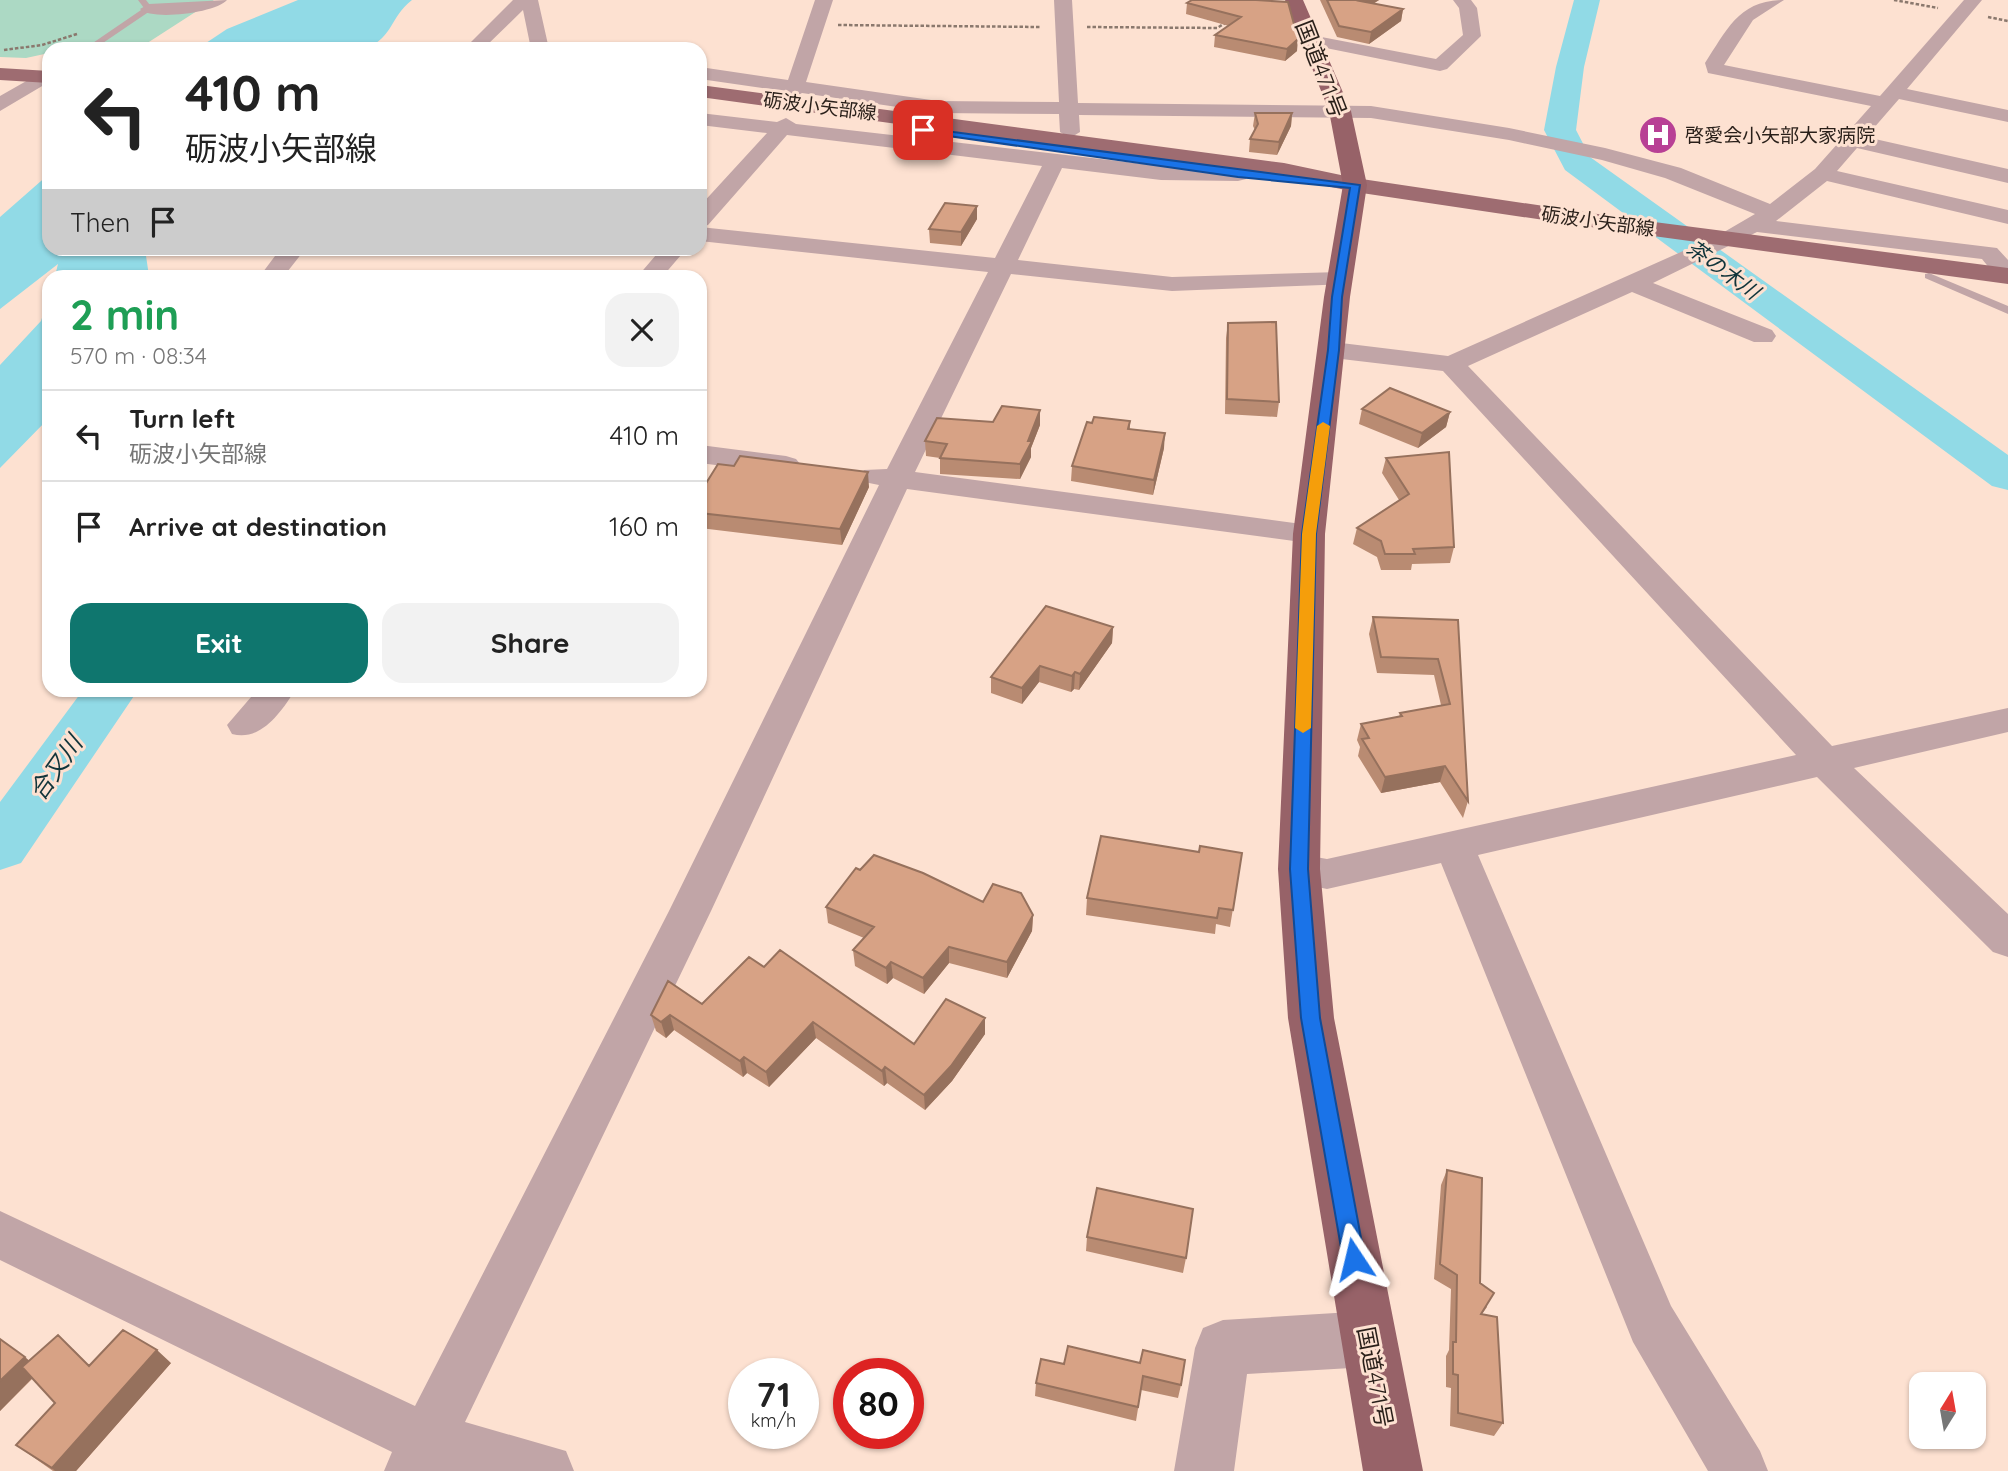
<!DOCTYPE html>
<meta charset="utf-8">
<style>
:root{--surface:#fff;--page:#f2f2f2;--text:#222;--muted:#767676;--line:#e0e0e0;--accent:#0f766e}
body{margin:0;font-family:Quicksand,"Noto Sans JP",sans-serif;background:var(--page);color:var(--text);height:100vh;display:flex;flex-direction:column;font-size:26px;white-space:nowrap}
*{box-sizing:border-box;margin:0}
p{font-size:23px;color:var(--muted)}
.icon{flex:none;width:38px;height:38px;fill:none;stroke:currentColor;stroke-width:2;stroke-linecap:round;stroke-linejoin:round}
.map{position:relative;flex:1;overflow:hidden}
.side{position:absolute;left:42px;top:270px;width:665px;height:427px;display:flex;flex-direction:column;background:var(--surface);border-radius:21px;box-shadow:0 2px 5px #0004}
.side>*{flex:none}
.guide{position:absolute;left:42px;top:42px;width:665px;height:214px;border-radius:21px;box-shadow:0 2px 5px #0004;background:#fff;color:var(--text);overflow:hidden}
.needle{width:46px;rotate:11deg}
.tools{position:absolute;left:1909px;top:1372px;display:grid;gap:14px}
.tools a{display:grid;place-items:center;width:77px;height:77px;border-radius:14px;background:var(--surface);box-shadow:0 2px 5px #0004;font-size:35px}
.speed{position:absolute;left:728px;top:1358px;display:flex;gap:14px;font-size:35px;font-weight:700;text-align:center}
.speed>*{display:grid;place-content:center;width:91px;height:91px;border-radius:50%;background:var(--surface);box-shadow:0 2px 5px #0004;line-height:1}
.speed small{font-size:18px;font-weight:400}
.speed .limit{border:10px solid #d22;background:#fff;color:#111}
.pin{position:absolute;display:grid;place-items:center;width:60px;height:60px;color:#fff;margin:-30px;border-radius:14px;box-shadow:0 4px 10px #0006}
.me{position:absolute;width:77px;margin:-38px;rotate:350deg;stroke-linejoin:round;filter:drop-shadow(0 0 5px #0008)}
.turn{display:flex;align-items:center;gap:24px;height:147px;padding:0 28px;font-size:32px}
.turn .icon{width:91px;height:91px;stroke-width:2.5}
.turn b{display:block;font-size:49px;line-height:60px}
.then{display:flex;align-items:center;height:66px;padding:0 28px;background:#0003;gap:14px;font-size:26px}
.round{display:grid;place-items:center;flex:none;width:74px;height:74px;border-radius:21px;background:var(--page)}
.summary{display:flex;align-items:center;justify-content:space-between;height:119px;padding:0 28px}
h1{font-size:42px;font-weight:700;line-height:52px;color:#1e9e55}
.button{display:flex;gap:14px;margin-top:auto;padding:14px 28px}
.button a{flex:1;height:80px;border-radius:21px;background:var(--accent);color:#fff;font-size:28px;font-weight:700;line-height:80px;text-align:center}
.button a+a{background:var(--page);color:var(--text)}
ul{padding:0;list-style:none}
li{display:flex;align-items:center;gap:21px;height:91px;padding:0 28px;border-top:2px solid var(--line)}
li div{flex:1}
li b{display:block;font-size:26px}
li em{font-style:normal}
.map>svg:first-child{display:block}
.green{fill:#acd9c4}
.water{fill:#91dae6}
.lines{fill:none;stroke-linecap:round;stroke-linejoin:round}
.river{fill:#91dae6;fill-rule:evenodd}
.path{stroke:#8a786d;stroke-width:2.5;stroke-dasharray:3.5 2;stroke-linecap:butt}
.service{fill:#c1a5a7;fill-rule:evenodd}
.minor{fill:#c1a5a7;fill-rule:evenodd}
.tertiary{fill:#c1a5a7;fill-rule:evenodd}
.primary{fill:#9e6c71;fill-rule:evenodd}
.trunk{fill:#976268;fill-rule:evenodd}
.wall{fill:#b98b72}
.shaded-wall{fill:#96715d}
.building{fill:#d7a285;stroke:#96715d;stroke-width:2}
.route{fill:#1a73e8;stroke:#114b97;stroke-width:2}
.slow{fill:#f59e0b}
.labels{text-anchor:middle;stroke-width:6;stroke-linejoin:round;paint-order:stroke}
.far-street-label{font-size:19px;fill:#291f19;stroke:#fde1d1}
.far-poi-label{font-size:19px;fill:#291f19;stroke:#fde1d1;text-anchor:start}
.far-water-label{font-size:21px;font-style:italic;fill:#10343a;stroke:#fde1d1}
.street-label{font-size:23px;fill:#291f19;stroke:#fde1d1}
.water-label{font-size:24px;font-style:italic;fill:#10343a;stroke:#fde1d1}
</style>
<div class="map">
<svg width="2008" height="1471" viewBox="0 0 2008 1471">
<rect width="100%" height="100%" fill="#fde1d1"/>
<path class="green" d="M 0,0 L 214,0 L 138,49 L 49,49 L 49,53 L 26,58 L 0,57 Z"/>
<path class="water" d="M 298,0 L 412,0 C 390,17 394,36 366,49 L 197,49 L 227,29 Z
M 49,174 L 49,248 L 145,249 L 149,276 L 55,276 L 58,264 L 0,309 L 0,217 Z
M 49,295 L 49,418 L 0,468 L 0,365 L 41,321 Z"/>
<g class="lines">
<path class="river" d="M 1574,0 L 1600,0 L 1584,67 L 1576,130 L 1590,157 L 2008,455 L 2008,490 L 1992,486 L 1565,170 L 1544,130 L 1556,67 Z
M 83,690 L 138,690 L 21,863 L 0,870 L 0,802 Z"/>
<path class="path" d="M 1894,0 L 1938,8
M 1988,17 L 2008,21
M 838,25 L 1040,27
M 1087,27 L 1217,28 L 1227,22
M 4,50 L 42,45 L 77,34"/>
<path class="service" d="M 138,0 L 146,0 L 153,9 L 94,49 L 84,49 L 144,8 Z
M 1929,273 L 2008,306 L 2008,314 L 1925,278 L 1925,274 Z"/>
<path class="minor" d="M 227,0 C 216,13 151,21 140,9 L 149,4 Z
M 513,0 L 538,0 L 549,49 L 531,49 L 523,10 L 483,49 L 464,49 Z
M 815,0 L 833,0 L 806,82 L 938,101 L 1059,102 L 1054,0 L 1072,0 L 1078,103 L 1371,106 L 1509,128 L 1605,148 L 1681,168 L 1770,204 L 1815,169 L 1871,106 L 1708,73 L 1705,63 C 1727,30 1739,0 1784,0 L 1753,20 L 1724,65 L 1880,96 L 1964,0 L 1982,0 L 1907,89 L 2008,110 L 2008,122 L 1899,99 L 1866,137 L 2008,169 L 2008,183 L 1857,148 L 1837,171 L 2008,210 L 2008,224 L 1827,181 L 1776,221 L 1997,248 L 2008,260 L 2008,282 L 1999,280 L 1982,259 L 1757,232 L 1653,283 L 1772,330 L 1776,336 L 1772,342 L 1754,342 L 1632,292 L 1468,366 L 1832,746 L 2008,708 L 2008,732 L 1854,768 L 2008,914 L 2008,957 L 1993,952 L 1817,777 L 1478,855 L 1671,1306 L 1760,1451 L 1768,1471 L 1708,1471 L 1633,1342 L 1441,863 L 1327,889 L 1285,880 L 1279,869 L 1285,858 L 1299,854 L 1327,859 L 1796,755 L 1443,371 L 1333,358 L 1324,356 L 1320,350 L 1324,344 L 1333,342 L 1448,356 L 1719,235 L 1755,214 L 1665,178 L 1602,160 L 1509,140 L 1371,118 L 1079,115 L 1080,132 L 1070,138 L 1060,132 L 1059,114 L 938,113 L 802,93 L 793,98 L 786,96 L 784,91 L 700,79 L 700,67 L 788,80 Z
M 1453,0 L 1471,0 L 1477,8 L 1481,36 L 1447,69 L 1440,71 L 1311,45 L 1302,40 L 1311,35 L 1436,59 L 1463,35 L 1459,8 Z
M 44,71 L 49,73 L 49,82 L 0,111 L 0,96 Z
M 700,113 L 777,122 L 786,118 L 796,124 L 1161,166 L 1246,169 L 1249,174 L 1246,179 L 1238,181 L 1161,180 L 1062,168 L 1018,260 L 1172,277 L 1340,272 L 1349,274 L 1352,279 L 1349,284 L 1172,291 L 1011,274 L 915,472 L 1309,525 L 1320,527 L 1325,534 L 1320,541 L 1309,543 L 907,489 L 711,911 L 465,1422 L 566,1451 L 574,1471 L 384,1471 L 392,1452 L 0,1260 L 0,1211 L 415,1406 L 669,911 L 879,485 L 864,482 L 860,476 L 864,470 L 887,469 L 988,272 L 700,241 L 700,227 L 995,258 L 1042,166 L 787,135 L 708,225 L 700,227 L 700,206 L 767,133 L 700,125 Z
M 281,248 L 306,248 L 284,276 L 260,276 Z
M 662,248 L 687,248 L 663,276 L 638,276 Z
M 700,445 L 786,456 L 796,459 L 801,465 L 796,471 L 786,474 L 700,463 Z
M 257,690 L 295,690 C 281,713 260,742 232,734 L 227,725 Z"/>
<path class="tertiary" d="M 1368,1311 L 1388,1319 L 1396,1339 L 1388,1359 L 1368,1367 L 1247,1374 L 1234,1471 L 1174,1471 L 1195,1348 L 1203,1328 L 1223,1320 Z"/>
<path class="primary" d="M 0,68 L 49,71 L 49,83 L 0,80 Z
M 700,85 L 1284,163 L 1355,178 L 1631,219 L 2008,268 L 2008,284 L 1631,233 L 1355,192 L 1284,177 L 700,97 Z"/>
<path class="trunk" d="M 1285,0 L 1303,0 L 1351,111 L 1367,185 L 1350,297 L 1325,534 L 1320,869 L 1334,1018 L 1423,1471 L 1363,1471 L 1288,1018 L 1278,869 L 1293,534 L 1324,297 L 1343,185 L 1329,111 Z"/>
</g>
<path class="wall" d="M 1257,0 L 1297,51 L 1285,61 L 1214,47 L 1215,35 L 1229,26 L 1186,14 L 1187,3 Z
M 1320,0 L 1379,0 L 1373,4 L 1403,9 L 1401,21 L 1369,44 L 1337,37 Z
M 1255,113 L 1292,113 L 1291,126 L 1277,155 L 1249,152 L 1250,139 L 1255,130 L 1253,126 Z
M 977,206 L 977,219 L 961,246 L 930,243 L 929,229 Z
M 1228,323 L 1279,402 L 1277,417 L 1225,414 L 1226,338 Z
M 1362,409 L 1450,412 L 1446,427 L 1418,448 L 1359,424 Z
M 1040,410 L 1040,425 L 1031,448 L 1031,457 L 1020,479 L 940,474 L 940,458 L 926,456 L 925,441 Z
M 1130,421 L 1130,429 L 1164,448 L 1153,495 L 1071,481 L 1072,466 L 1092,423 Z
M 1386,458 L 1454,547 L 1450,563 L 1412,564 L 1411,570 L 1381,570 L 1377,557 L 1353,544 L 1357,528 L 1399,500 L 1382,473 Z
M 869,487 L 842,545 L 700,528 L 700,493 Z
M 1373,617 L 1458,620 L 1468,801 L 1463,818 L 1440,782 L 1381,793 L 1358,756 L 1360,747 L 1357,740 L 1361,724 L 1399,717 L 1400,713 L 1441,705 L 1434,675 L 1377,673 L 1369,634 Z
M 1113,627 L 1112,643 L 1079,690 L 1074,689 L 1071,692 L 1039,682 L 1022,704 L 991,693 L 991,677 Z
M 1199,852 L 1242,853 L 1230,927 L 1216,924 L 1215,934 L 1086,915 L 1087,898 Z
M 860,870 L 1033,915 L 1032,931 L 1007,978 L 949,963 L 924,994 L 893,978 L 887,984 L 855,966 L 853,950 L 864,938 L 828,923 L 826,907 Z
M 764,967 L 914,1044 L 985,1018 L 985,1034 L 952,1081 L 925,1110 L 887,1083 L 884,1086 L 816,1038 L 769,1087 L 747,1073 L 743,1077 L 674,1030 L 666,1038 L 656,1031 L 651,1015 L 702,1004 Z
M 1447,1170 L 1487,1307 L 1482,1314 L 1503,1423 L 1494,1436 L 1450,1426 L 1451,1388 L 1446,1387 L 1446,1356 L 1449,1350 L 1451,1289 L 1434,1279 L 1441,1185 Z
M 1087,1237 L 1186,1258 L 1183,1273 L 1086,1251 Z
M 0,1339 L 29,1361 L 73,1349 L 89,1366 L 171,1363 L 76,1471 L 53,1471 L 16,1445 L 55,1403 L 33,1378 L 0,1411 Z
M 1068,1346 L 1181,1385 L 1178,1398 L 1141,1390 L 1136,1421 L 1035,1396 L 1036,1383 L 1064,1364 Z"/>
<path class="shaded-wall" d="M 1363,0 L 1379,0 L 1358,13 L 1360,1 Z
M 1403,9 L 1401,21 L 1369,44 L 1371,32 Z
M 1298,39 L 1297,51 L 1285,61 L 1287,49 Z
M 1292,113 L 1291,126 L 1277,155 L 1279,142 Z
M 977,206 L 977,219 L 961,246 L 961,232 Z
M 1040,410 L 1040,425 L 1031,448 L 1031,457 L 1020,479 L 1020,464 Z
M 1450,412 L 1446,427 L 1418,448 L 1422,433 Z
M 1165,433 L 1164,448 L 1153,495 L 1154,480 Z
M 868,472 L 869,487 L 842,545 L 840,529 Z
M 1113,627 L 1112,643 L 1079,690 L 1080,674 Z
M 1040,666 L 1039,682 L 1022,704 L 1022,688 Z
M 1075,672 L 1074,689 L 1071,692 L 1072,676 Z
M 1445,766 L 1440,782 L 1381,793 L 1385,777 Z
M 1033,915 L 1032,931 L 1007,978 L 1007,962 Z
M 949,947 L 949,963 L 924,994 L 923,978 Z
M 891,962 L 893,978 L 887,984 L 886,968 Z
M 670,1015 L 674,1030 L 666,1038 L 661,1022 Z
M 985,1018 L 985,1034 L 952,1081 L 925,1110 L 924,1095 Z
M 813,1022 L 816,1038 L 769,1087 L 766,1072 Z
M 744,1057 L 747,1073 L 743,1077 L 740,1061 Z
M 885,1067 L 887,1083 L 884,1086 L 882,1071 Z
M 157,1350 L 171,1363 L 76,1471 L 55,1471 L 52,1468 Z
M 25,1357 L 40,1370 L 0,1411 L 0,1381 Z"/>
<path class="building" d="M 1192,0 L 1256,0 L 1288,2 L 1298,39 L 1287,49 L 1215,35 L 1241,17 L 1187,3 Z
M 1327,0 L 1363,0 L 1360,1 L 1403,9 L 1371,32 L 1339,26 Z
M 1255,113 L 1292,113 L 1279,142 L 1250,139 L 1258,124 Z
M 945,203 L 977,206 L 961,232 L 929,229 Z
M 1276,322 L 1279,402 L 1227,399 L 1228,323 Z
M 1390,388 L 1450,412 L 1422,433 L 1362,409 Z
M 1002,406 L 1040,410 L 1028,441 L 1032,441 L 1020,464 L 940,458 L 947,444 L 925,441 L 937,418 L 993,422 Z
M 1094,417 L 1130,421 L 1128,429 L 1165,433 L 1154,480 L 1072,466 L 1087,422 L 1092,423 Z
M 1449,452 L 1454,547 L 1413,549 L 1415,554 L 1385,554 L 1381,541 L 1357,528 L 1409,494 L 1386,458 Z
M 740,456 L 868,472 L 840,529 L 700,513 L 700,493 L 718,464 L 734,466 Z
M 1046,606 L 1113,627 L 1080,674 L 1075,672 L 1072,676 L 1040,666 L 1022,688 L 991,677 Z
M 1373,617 L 1458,620 L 1468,801 L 1445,766 L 1385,777 L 1362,739 L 1369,738 L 1361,724 L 1402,716 L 1400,713 L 1450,704 L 1438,659 L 1381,657 Z
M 1101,836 L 1199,852 L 1200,846 L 1242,853 L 1233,910 L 1219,908 L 1217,918 L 1087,898 Z
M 874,855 L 923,873 L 983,902 L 993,884 L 1021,893 L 1033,915 L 1007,962 L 949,947 L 923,978 L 891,962 L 886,968 L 853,950 L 874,927 L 826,907 L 856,868 L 860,870 Z
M 780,950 L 914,1044 L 946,999 L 985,1018 L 951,1066 L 924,1095 L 885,1067 L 882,1071 L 813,1022 L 766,1072 L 744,1057 L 740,1061 L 670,1015 L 661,1022 L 651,1015 L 668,981 L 702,1004 L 749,957 L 764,967 Z
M 1447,1170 L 1482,1178 L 1480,1283 L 1494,1293 L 1481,1314 L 1497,1317 L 1503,1423 L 1458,1413 L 1458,1375 L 1453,1374 L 1453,1342 L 1456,1342 L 1457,1275 L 1440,1264 Z
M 1097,1188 L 1193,1209 L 1186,1258 L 1087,1237 Z
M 123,1330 L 157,1350 L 52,1468 L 16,1445 L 55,1403 L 22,1367 L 58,1335 L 89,1366 Z
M 0,1339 L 25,1357 L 0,1381 Z
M 1068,1346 L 1140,1363 L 1143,1350 L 1185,1360 L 1181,1385 L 1143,1376 L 1138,1407 L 1036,1383 L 1041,1359 L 1064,1364 Z"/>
<path class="route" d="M 923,128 L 1360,185 L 1342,297 L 1339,350 L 1316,534 L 1308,869 L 1320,1018 L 1365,1259 L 1361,1266 L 1354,1269 L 1346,1266 L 1343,1259 L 1301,1018 L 1290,869 L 1302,534 L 1328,350 L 1332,297 L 1350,188 L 1238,177 L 920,132 Z"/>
<path class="slow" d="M 1323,422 L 1330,426 L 1316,534 L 1311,728 L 1303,733 L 1295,728 L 1302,534 L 1317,426 Z"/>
<defs>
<symbol id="hospital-disc" viewBox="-11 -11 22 22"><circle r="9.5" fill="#b84095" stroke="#fde1d1"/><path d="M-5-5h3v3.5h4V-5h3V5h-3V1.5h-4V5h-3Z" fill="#fff"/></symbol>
</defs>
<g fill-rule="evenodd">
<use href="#hospital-disc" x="1636" y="113" width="44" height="44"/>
</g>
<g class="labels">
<g class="far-street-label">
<text transform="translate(820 106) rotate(7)" y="7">砺波小矢部線</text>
<text transform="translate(1598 221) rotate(8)" y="7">砺波小矢部線</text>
</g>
<g class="far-poi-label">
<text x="1685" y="142">啓愛会小矢部大家病院</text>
</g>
<g class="far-water-label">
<text transform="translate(1723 270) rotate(36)" y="7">茶の木川</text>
</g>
<g class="street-label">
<text transform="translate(1321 69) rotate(69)" y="8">国道471号</text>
<text transform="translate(1375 1377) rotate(79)" y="8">国道471号</text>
</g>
<g class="water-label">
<text transform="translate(56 768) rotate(-55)" y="8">合又川</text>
</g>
</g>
</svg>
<div class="tools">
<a><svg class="needle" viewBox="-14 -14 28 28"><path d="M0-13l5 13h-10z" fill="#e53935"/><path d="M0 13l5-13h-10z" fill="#767676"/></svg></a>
</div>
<div class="speed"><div>71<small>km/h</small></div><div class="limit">80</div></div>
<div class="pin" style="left:923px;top:130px;background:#d93025"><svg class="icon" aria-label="arrive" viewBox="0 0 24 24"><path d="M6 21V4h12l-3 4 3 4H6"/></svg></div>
<svg class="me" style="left:1354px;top:1259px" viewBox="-20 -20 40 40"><path d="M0-17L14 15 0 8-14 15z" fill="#1a73e8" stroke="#fff" stroke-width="4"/></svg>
<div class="guide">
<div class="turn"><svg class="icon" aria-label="left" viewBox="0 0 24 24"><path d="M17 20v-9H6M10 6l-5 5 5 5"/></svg><div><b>410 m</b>砺波小矢部線</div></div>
<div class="then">Then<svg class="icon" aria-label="arrive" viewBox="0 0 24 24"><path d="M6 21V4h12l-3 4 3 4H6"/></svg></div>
</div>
<section class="side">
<div class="summary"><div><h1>2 min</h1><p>570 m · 08:34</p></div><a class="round"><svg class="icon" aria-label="close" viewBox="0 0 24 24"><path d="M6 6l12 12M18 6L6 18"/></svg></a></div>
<ul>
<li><svg class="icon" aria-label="left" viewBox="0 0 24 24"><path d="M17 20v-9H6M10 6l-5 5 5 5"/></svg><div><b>Turn left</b><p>砺波小矢部線</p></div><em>410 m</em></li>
<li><svg class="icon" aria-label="arrive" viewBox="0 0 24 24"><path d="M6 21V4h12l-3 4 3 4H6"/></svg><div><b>Arrive at destination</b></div><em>160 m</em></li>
</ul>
<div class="button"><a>Exit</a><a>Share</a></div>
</section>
</div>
